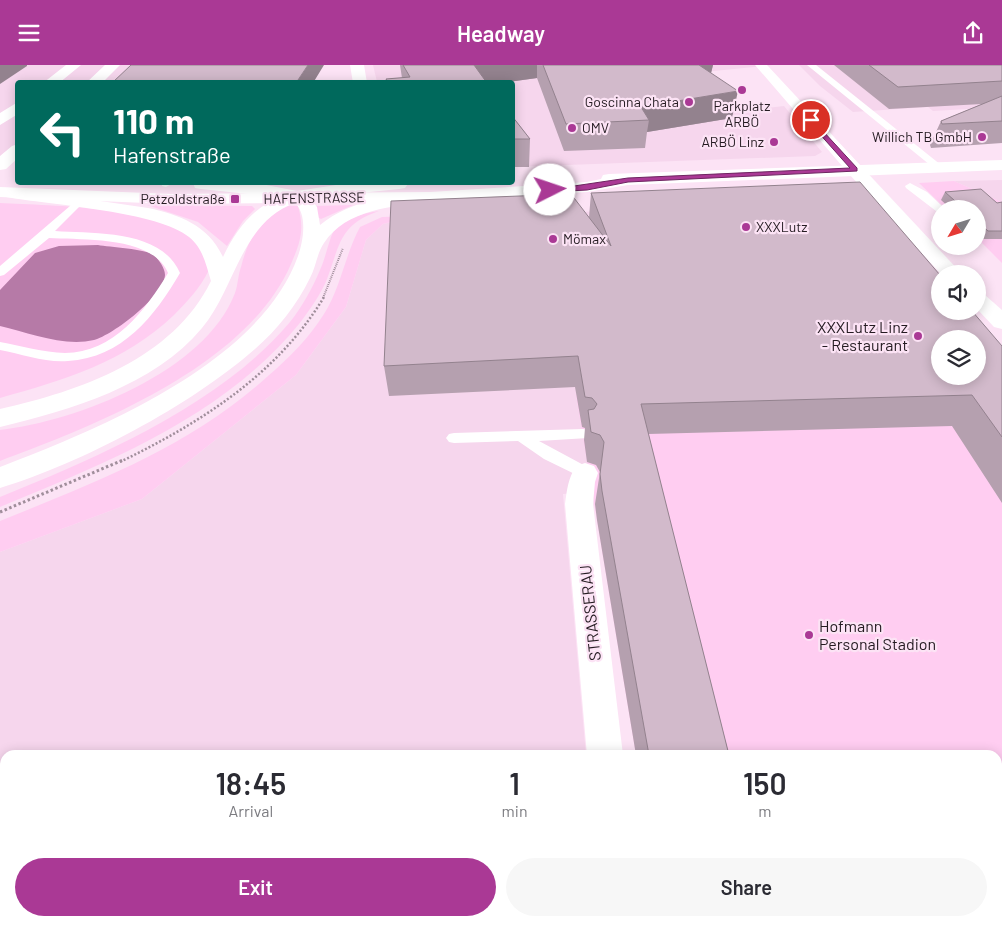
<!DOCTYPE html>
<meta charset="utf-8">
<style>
:root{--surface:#fff;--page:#f7f7f7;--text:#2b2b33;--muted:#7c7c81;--accent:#aa3995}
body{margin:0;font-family:Barlow,sans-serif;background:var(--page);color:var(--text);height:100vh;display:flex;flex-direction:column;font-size:19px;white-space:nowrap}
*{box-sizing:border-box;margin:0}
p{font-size:16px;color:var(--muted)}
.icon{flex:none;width:28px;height:28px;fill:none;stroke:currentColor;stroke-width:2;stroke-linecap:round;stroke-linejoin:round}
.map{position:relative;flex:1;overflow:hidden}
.drawer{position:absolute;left:0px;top:685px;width:1002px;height:176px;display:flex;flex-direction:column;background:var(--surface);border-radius:15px 15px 0 0;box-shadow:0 2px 12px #0003}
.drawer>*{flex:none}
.guide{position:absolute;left:15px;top:15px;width:500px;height:105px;border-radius:5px;box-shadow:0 2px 12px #0003;background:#00695c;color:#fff;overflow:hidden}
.needle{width:32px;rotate:232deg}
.tools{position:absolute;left:931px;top:135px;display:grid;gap:10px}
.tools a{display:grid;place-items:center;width:55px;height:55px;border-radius:50%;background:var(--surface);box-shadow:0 2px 12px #0003;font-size:25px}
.pin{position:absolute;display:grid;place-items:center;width:42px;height:42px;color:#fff;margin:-21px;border:2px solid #fff;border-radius:50%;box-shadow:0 1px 5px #0007}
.me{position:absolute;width:55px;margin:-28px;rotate:86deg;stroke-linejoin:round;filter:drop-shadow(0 0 4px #0008)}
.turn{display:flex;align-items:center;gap:18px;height:105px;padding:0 15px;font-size:22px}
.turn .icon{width:65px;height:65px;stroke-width:2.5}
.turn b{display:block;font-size:35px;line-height:42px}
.eta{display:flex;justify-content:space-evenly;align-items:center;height:85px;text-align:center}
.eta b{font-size:30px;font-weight:600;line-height:35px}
.button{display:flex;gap:10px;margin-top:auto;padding:10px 15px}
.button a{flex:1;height:58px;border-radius:30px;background:var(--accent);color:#fff;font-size:20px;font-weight:600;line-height:58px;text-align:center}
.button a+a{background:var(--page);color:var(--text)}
header{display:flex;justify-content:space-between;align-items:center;height:65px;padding:0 15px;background:var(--accent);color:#fff;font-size:22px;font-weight:600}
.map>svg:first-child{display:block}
.built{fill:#f6d6ed}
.green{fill:#ffcdf1}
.water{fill:#b67aa7}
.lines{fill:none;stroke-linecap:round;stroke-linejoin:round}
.path-far2{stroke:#a08e9b;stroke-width:2;stroke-dasharray:1 1;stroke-linecap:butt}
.path-far1{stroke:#a08e9b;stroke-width:2.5;stroke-dasharray:2 2;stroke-linecap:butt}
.path{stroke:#a08e9b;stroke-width:3;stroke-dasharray:2.5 2.5;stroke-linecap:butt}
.lane{fill:#fff;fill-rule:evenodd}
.street{fill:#fff;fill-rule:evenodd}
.secondary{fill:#fff;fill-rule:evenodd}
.primary{fill:#fff;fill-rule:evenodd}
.highway{fill:#fff;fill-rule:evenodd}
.wall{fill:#b5a0af}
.shaded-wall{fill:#93828e}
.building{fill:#d2bacb;stroke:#93828e;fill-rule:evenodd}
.route{fill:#aa3995;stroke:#6e2561}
.poi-dot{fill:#aa3995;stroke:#fce3f5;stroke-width:2}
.labels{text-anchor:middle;stroke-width:4.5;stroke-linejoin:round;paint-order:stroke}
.far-poi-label{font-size:14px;fill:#241b21;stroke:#fce3f5;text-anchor:end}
.far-street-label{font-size:14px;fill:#241b21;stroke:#fce3f5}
.poi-label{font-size:16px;fill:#241b21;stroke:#fce3f5;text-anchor:end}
.street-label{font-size:16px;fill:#241b21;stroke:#fce3f5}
</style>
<header><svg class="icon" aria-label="menu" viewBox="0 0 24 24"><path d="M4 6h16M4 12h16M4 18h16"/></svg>Headway<svg class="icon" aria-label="share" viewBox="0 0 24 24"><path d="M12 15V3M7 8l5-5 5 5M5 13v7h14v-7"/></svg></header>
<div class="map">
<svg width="1002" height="861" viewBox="0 0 1002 861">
<rect width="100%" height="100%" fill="#fce3f5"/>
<path class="built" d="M 0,0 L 135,0 L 113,17 L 18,18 L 17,95 L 0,93 Z
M 373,0 L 773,0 L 694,8 L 738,46 L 784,41 L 822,87 L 815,91 L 513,102 L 512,18 L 377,17 Z
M 799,0 L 1002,0 L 1002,42 L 933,46 L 928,42 L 853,47 L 820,21 Z
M 1002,115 L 1002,137 L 954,116 Z
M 611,146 L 940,246 L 940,311 L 978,311 L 1002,334 L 592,427 L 563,429 L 586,690 L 5,690 L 5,856 L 599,856 L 600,861 L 0,861 L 0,487 L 142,434 L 296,310 L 346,242 L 366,175 L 383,159 L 415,151 Z"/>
<path class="green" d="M 954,116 L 1002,137 L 1002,198 L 978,174 L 978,144 L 946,144 L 919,118 Z
M 0,138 C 51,141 169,140 202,183 C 206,188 207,198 209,205 C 200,223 188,236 174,250 C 125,297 64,315 0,333 Z
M 147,140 L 252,141 L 255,144 L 243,156 L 227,181 L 198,157 Z
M 287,140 L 298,141 C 305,165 300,178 291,199 C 247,301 97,360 0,396 L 0,365 C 77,356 205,307 235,228 C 238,220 238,210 241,202 C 249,170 260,157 287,140 Z
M 353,140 L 321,154 L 317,152 L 315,141 Z
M 379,146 C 340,159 340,179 327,214 C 321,229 309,246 299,259 C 223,352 108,397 0,442 L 0,432 C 98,392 220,340 290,257 C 302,242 313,222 320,205 C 325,194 327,183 331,172 C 337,155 363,148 379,146 Z
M 415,151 L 383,159 L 366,175 L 346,242 L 296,310 L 142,434 L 0,487 L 0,456 C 96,417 190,382 268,311 C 289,293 309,273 324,249 C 341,222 345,190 360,162 L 382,152 Z
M 992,319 L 1002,332 L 1002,861 L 665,861 L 664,856 L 998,856 L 998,690 L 636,690 L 576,330 Z"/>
<path class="water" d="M 98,180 C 109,182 146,184 154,190 C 159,195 165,203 165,210 C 164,231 113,270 94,275 C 64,282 29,268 0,261 L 0,225 L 35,188 L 59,181 Z"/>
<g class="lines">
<path class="path-far2" d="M 323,233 L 343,183"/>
<path class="path-far1" d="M 120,397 C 200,358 277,310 324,232"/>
<path class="path" d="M 0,447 L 123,395"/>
<path class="lane" d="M 807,0 L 816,0 L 941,100 L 941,104 L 935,104 Z
M 162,118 L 173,118 L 166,122 L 162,121 Z
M 910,118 L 927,127 L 945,144 L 940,144 L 940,147 L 936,146 L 906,123 L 905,121 Z
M 77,135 L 82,138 L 81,140 L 55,166 C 95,169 161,164 180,208 C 155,251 122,293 68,296 C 46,298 22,289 0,285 L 0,277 C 21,281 43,287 65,288 C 113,288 146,245 168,208 C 153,171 83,175 49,173 L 4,210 L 0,211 L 0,201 Z
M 583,364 L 588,365 L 591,369 L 588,373 L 539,376 L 591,404 L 593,408 L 591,412 L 585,414 L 544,394 L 518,376 L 454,378 L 449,377 L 446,373 L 449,369 L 454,368 Z"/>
<path class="street" d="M 350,0 L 364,0 L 367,18 L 353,18 Z
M 755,0 L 767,0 L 861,101 L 863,105 L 861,109 L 849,109 Z
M 585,398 L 594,401 L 598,408 L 595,417 L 593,439 L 623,690 L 587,690 L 565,439 C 567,424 568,414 576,401 Z
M 602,856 L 644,856 L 645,861 L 603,861 Z"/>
<path class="secondary" d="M 855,100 L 861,101 L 962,209 L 941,209 L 849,109 L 847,105 L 849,101 Z
M 978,228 L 985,230 L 1002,245 L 1002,264 L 994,262 L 978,245 Z"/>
<path class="primary" d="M 1002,95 L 1002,105 L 628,120 L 587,127 L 430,137 L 171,139 L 0,132 L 0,122 L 171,129 L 430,127 L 587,117 L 601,114 L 603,110 L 609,109 Z"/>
<path class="highway" d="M 66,0 L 81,0 L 59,18 L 43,18 Z
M 105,0 L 120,0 L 102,18 L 86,18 Z
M 18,37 L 18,49 L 0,60 L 0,48 Z
M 18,79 L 18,93 L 6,104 L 0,105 L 0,91 L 12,81 Z
M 193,118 L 256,118 L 297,126 L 349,118 L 408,119 L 405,123 L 399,124 L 310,133 L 317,142 L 320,160 C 352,134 391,131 430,127 L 436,128 L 439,132 L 436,136 L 430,137 C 394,141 346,144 324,178 C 317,188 316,202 310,213 C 297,240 277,265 255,284 C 190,341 82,398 0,423 L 0,402 C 99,364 260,298 298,191 C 303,177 308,150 295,138 C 241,157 235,224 202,263 C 154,321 70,345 0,362 L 0,344 C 80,326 173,294 211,216 C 206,200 203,183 189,172 C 159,147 54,140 12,133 L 6,132 L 3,128 L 6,124 L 12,123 L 148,143 C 180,150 208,160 223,192 C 236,165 252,144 279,132 L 201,124 L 195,123 Z"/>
</g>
<path class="wall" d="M 400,0 L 713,0 L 711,8 L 732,53 L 647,67 L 645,83 L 564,86 L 537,13 L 500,18 L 386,18 L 386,14 L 402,13 Z
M 834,0 L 1002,0 L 1002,78 L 931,83 L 930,80 L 941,56 L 982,39 L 889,44 Z
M 512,51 L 530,74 L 529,102 L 512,102 Z
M 945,127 L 997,138 L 1002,137 L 1002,174 L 983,174 L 978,169 L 978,144 L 951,144 L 941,135 Z
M 591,128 L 1002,281 L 1002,438 L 952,361 L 648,369 L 729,690 L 636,690 L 597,455 L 595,439 L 600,407 L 596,400 L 587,397 L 584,375 L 585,363 L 582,362 L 575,322 L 389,331 L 384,301 L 589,152 Z
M 664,856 L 770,856 L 771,861 L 665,861 Z"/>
<path class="shaded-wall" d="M 0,0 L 27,0 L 27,1 L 0,19 Z
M 308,0 L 324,0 L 313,18 L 296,18 Z
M 470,0 L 537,0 L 537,13 L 500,18 L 471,18 Z
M 694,0 L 713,0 L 708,20 Z
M 738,26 L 732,53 L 647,67 L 649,55 L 641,42 Z
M 429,856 L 435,856 L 435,861 L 428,861 Z"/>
<path class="building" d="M 131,0 L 308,0 L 296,18 L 112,18 Z
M 403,0 L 474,0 L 487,18 L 388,18 L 386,14 L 410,12 Z
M 543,0 L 699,0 L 738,26 L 641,42 L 649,55 L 566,59 Z
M 869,0 L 1002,0 L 1002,16 L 898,22 Z
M 1002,31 L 1002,56 L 942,59 L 941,56 Z
M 512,51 L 530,74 L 512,74 Z
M 860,117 L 940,210 L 940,246 L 972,246 L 1002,281 L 1002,372 L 972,330 L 641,339 L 729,690 L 649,690 L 602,426 L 600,409 L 604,377 L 600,370 L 591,367 L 588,345 L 594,344 L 597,339 L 592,333 L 585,332 L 578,291 L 384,301 L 391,136 L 571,129 L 611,181 L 591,128 ZM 940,274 L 978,274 L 978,311 L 940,311 Z
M 981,124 L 997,138 L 1002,137 L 1002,166 L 988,166 L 978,157 L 978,144 L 964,144 L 945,127 Z
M 0,759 L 5,759 L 5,856 L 429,856 L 428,861 L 0,861 Z
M 679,856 L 770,856 L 771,861 L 680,861 Z"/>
<path class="route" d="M 811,53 L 857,103 L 857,106 L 628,117 L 587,125 L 550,127 L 547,125 L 628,113 L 850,103 L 809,57 Z"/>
<g class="poi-dot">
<circle cx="742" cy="25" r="5"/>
<circle cx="689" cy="37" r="5"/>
<circle cx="572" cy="63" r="5"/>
<circle cx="982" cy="72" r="5"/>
<circle cx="774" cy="77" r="5"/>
<rect x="230" y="129" width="10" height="10" rx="2.5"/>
<circle cx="746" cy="162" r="5"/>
<circle cx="553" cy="174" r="5"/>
<circle cx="918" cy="271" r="5"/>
<circle cx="809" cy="570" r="5"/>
</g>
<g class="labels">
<g class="far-poi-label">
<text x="679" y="42">Goscinna Chata</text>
<text x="742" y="46" text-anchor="middle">Parkplatz<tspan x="742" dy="16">ARBÖ</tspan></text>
<text x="582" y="68" text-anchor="start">OMV</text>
<text x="972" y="77">Willich TB GmbH</text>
<text x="764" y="82">ARBÖ Linz</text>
<text x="225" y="139">Petzoldstraße</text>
<text x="756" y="167" text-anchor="start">XXXLutz</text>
<text x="563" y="179" text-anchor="start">Mömax</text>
</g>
<g class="far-street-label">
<text transform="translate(314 133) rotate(-1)" y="5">HAFENSTRASSE</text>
</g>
<g class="poi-label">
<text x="908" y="268">XXXLutz Linz<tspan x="908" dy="18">- Restaurant</tspan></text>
<text x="819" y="567" text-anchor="start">Hofmann<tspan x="819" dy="18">Personal Stadion</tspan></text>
</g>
<g class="street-label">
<text transform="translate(590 548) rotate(-96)" y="6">STRASSERAU</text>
</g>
</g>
</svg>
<div class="tools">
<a><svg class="needle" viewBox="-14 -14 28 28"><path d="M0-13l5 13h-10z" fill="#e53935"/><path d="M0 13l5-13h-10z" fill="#7c7c81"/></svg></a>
<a><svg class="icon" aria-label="sound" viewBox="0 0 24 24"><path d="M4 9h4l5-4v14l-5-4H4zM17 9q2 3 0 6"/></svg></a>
<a><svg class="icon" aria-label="layers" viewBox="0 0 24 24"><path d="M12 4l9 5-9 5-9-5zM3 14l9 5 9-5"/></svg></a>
</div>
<div class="pin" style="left:811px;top:55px;background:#d93025"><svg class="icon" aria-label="arrive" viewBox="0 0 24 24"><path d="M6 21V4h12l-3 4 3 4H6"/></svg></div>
<svg class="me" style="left:550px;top:125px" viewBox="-20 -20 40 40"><circle r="19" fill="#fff"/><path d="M0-13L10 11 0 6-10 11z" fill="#aa3995"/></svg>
<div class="guide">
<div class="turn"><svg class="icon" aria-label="left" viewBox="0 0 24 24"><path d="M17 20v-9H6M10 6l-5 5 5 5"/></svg><div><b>110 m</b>Hafenstraße</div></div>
</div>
<section class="drawer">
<div class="eta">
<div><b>18:45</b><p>Arrival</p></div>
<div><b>1</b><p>min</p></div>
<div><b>150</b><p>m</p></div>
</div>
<div class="button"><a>Exit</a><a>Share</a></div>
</section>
</div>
